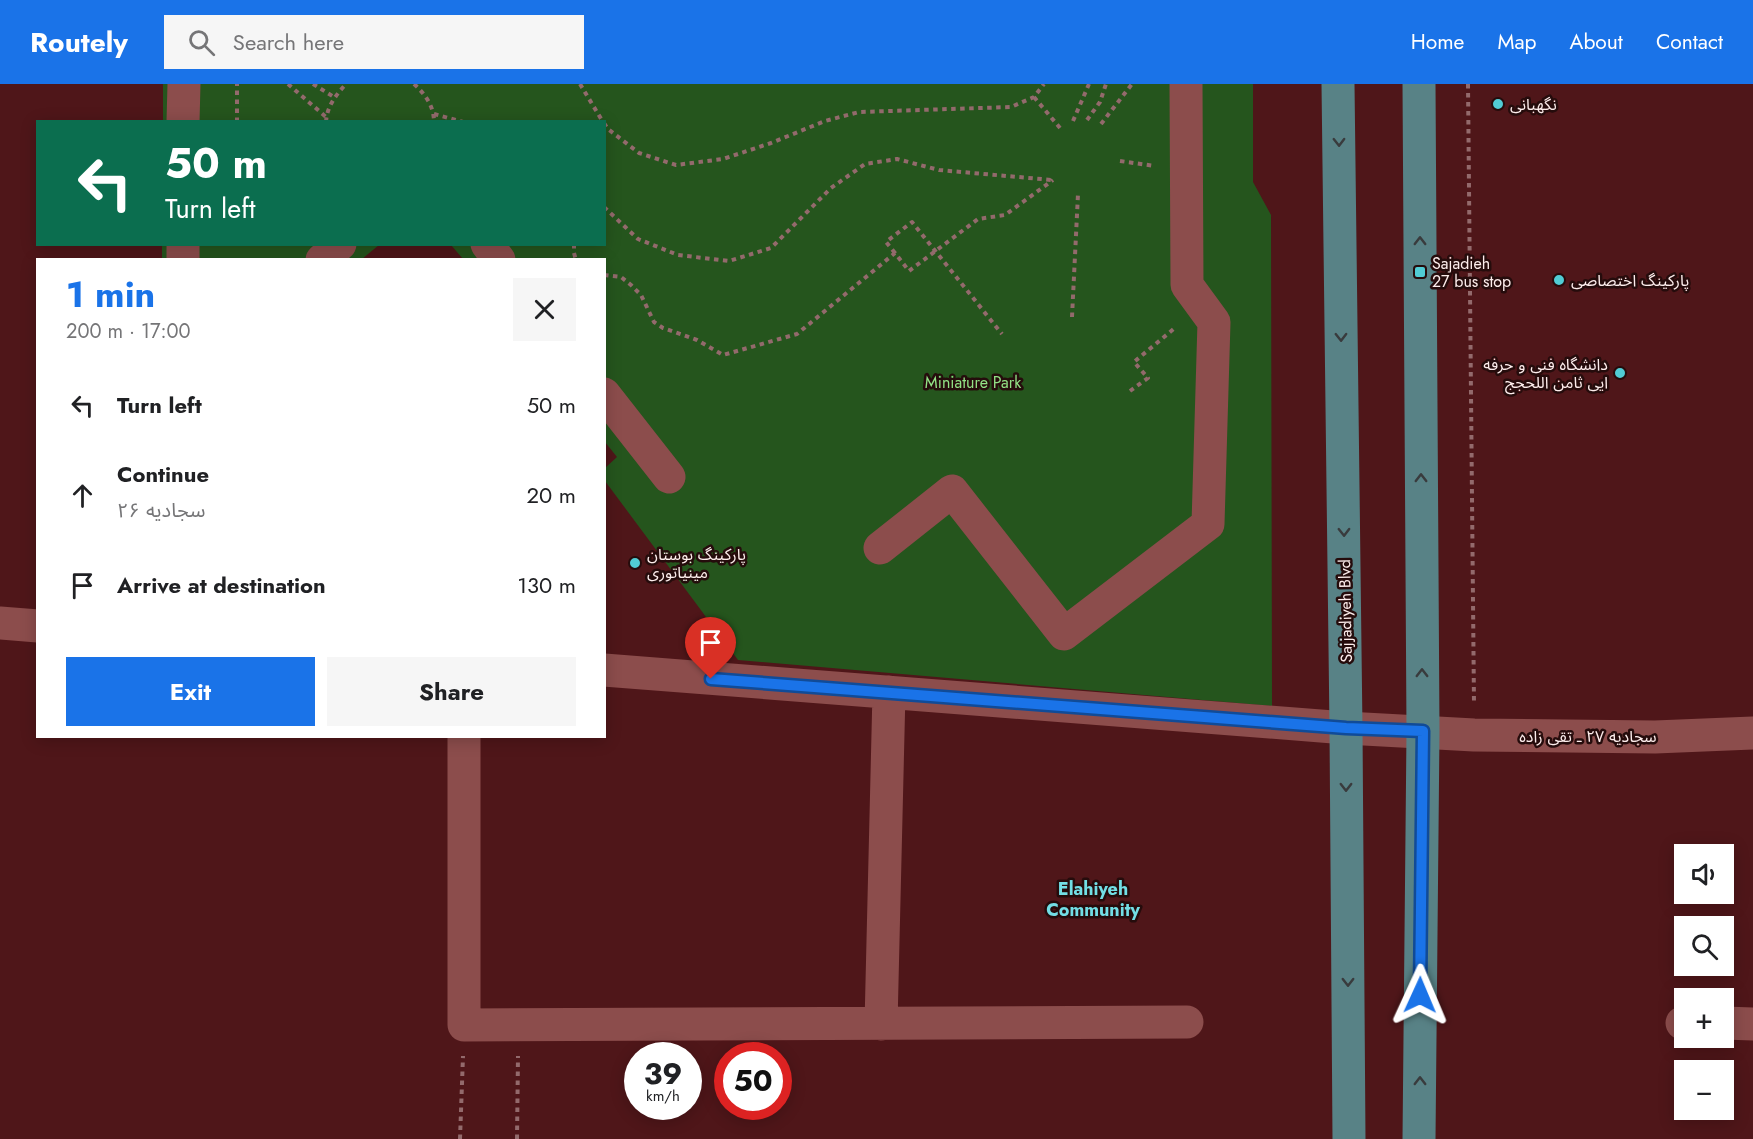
<!DOCTYPE html>
<meta charset="utf-8">
<style>
:root{--surface:#fff;--page:#f6f6f6;--text:#202124;--muted:#757577;--accent:#1a73e8}
body{margin:0;font-family:Jost,"Noto Sans Arabic",sans-serif;background:var(--page);color:var(--text);height:100vh;display:flex;flex-direction:column;font-size:22px;white-space:nowrap}
*{box-sizing:border-box;margin:0}
p{font-size:20px;color:var(--muted)}
.icon{flex:none;width:33px;height:33px;fill:none;stroke:currentColor;stroke-width:2;stroke-linecap:round;stroke-linejoin:round}
.map{position:relative;flex:1;overflow:hidden}
.panel{position:absolute;left:36px;top:174px;width:570px;height:480px;display:flex;flex-direction:column;background:var(--surface);border-radius:0px;box-shadow:0 3px 15px #0003}
.panel>*{flex:none}
.hud{position:absolute;left:36px;top:36px;width:570px;height:126px;border-radius:0px;box-shadow:0 3px 15px #0003;background:#0b6e4f;color:#fff;overflow:hidden}
.fabs{position:absolute;left:1674px;top:760px;display:grid;gap:12px}
.fabs a{display:grid;place-items:center;width:60px;height:60px;border-radius:0px;background:var(--surface);box-shadow:0 3px 15px #0003;font-size:30px}
.speed{position:absolute;left:624px;top:958px;display:flex;gap:12px;font-size:30px;font-weight:700;text-align:center}
.speed>*{display:grid;place-content:center;width:78px;height:78px;border-radius:50%;background:var(--surface);box-shadow:0 3px 15px #0003;line-height:1}
.speed small{font-size:15px;font-weight:400}
.speed .limit{border:9px solid #d22;background:#fff;color:#111}
.pin{position:absolute;display:grid;place-items:center;width:51px;height:51px;color:#fff;margin:-62px -26px;border-radius:50% 50% 50% 0;rotate:-45deg;box-shadow:0 0 6px #0007}
.pin .icon{rotate:45deg}
.me{position:absolute;width:66px;margin:-33px;rotate:1deg;stroke-linejoin:round;filter:drop-shadow(0 0 4px #0008)}
.turn{display:flex;align-items:center;gap:21px;height:126px;padding:0 30px;font-size:27px}
.turn .icon{width:78px;height:78px;stroke-width:2.5}
.turn b{display:block;font-size:42px;line-height:51px}
.round{display:grid;place-items:center;flex:none;width:63px;height:63px;border-radius:0px;background:var(--page)}
.summary{display:flex;align-items:center;justify-content:space-between;height:102px;padding:0 30px}
h1{font-size:36px;font-weight:700;line-height:45px;color:var(--accent)}
.cta{display:flex;gap:12px;margin-top:auto;padding:12px 30px}
.cta a{flex:1;height:69px;border-radius:0px;background:var(--accent);color:#fff;font-size:24px;font-weight:700;line-height:69px;text-align:center}
.cta a+a{background:var(--page);color:var(--text)}
ul{padding:0;list-style:none}
li{display:flex;align-items:center;gap:18px;height:90px;padding:0 30px}
li div{flex:1}
li b{display:block;font-size:22px}
li em{font-style:normal}
header{display:flex;align-items:center;gap:36px;box-sizing:border-box;height:84px;padding:0 30px;background:var(--accent);color:#fff}
header strong{font-size:28px}
nav{display:flex;gap:33px;margin-inline-start:auto;font-size:21px}
.search{width:420px;height:54px;background:var(--page);display:flex;align-items:center;gap:15px;box-sizing:border-box;padding:0 21px;border-radius:0px;color:var(--muted);font-size:22px}
.map>svg:first-child{display:block}
.green{fill:#25551d}
.lines{fill:none;stroke-linecap:round;stroke-linejoin:round}
.path{stroke:#936a6c;stroke-width:4;stroke-dasharray:4.5 4.5;stroke-linecap:butt}
.minor{stroke:#8c4d4c;stroke-width:33}
.major{stroke:#588286;stroke-width:33}
.oneway{stroke:#393b3d}
.route-casing{stroke:#114b97;stroke-width:15}
.route{stroke:#1a73e8;stroke-width:10}
.poi-dot{fill:#51ccd4;stroke:#250c0c;stroke-width:2}
.labels{text-anchor:middle;stroke-width:5;stroke-linejoin:round;paint-order:stroke}
.poi-label{font-size:16px;fill:#fdedec;stroke:#250c0c;text-anchor:start}
.park-label{font-size:16px;fill:#92e286;stroke:#250c0c}
.street-label{font-size:16px;fill:#fdedec;stroke:#250c0c}
.neighbourhood-label{font-size:18px;font-weight:bold;fill:#72dee5;stroke:#250c0c}
</style>
<header>
<strong>Routely</strong>
<div class="search"><svg class="icon" aria-label="search" viewBox="0 0 24 24"><circle cx="10" cy="10" r="6"/><path d="M15 15l6 6"/></svg>Search here</div>
<nav><a>Home</a><a>Map</a><a>About</a><a>Contact</a></nav>
</header>
<div class="map">
<svg width="1753" height="1055" viewBox="0 0 1753 1055">
<rect width="100%" height="100%" fill="#4f1619"/>
<path class="green" d="M 163,0 L 1253,0 L 1253,98 L 1271,131 L 1272,622 L 738,576 L 605,397 L 605,384 L 617,373 L 605,358 L 604,176 L 463,175 L 451,161 L 604,160 L 604,38 L 163,38 Z
M 162,161 L 379,161 L 362,175 L 162,176 Z"/>
<g class="lines">
<path class="path" d="M 288,0 L 326,33
M 313,0 L 334,13
M 414,0 C 425,10 434,22 434,38
M 580,0 L 603,38
M 1468,0 L 1474,620
M 1034,13 L 1060,44
M 434,30 L 463,38
M 1087,36 L 1100,18 L 1106,0
M 1073,37 L 1089,0
M 237,38 L 237,0
M 326,38 C 327,22 336,11 346,0
M 604,39 L 608,45 L 639,69 L 676,81 L 723,75 L 771,59 L 825,37 L 859,28 L 1011,23 L 1034,13 L 1044,0
M 1101,40 L 1132,0
M 1120,77 L 1155,82
M 604,123 L 638,155 L 678,171 L 729,177 L 771,164 L 831,104 L 865,80 L 897,75 L 939,86 L 1052,96
M 574,160 L 574,169 L 576,176
M 895,169 L 886,158 L 912,138 L 1002,250
M 604,191 L 621,193 L 631,201 L 641,211 L 654,238 L 663,244 L 697,256 L 723,271 L 797,250 L 895,169 L 909,187 L 978,135 L 1005,131 L 1053,96
M 1072,233 L 1078,110
M 1130,307 L 1148,294 L 1134,278 L 1176,243
M 460,1055 L 463,972
M 517,1055 L 518,972"/>
<path class="minor" d="M 183,38 L 184,0
M 487,160 L 499,176
M 183,176 L 183,160
M 322,176 L 340,160
M 604,310 L 669,393
M 880,464 L 952,407 L 1064,550 L 1208,440 L 1214,238 L 1187,201 L 1186,0
M 0,539 L 38,542
M 604,586 L 1346,644 L 1474,651 L 1655,653 L 1753,649
M 464,652 L 464,941 L 1187,938
M 1682,939 L 1684,939
M 1724,939 L 1753,940
M 881,940 L 889,608"/>
<path class="major" d="M 1338,0 L 1346,644 L 1349,1055
M 1419,0 L 1423,647 L 1419,1055"/>
</g>
<defs><path id="oneway-chevron" d="M-2-3.5L2.5 0L-2 3.5" fill="none" stroke-width="1.6" stroke-linecap="round" stroke-linejoin="round" transform="scale(1.5)"/></defs>
<g class="oneway">
<use href="#oneway-chevron" transform="translate(1339 58) rotate(89)"/>
<use href="#oneway-chevron" transform="translate(1420 157) rotate(-90)"/>
<use href="#oneway-chevron" transform="translate(1341 253) rotate(89)"/>
<use href="#oneway-chevron" transform="translate(1421 394) rotate(-90)"/>
<use href="#oneway-chevron" transform="translate(1344 448) rotate(89)"/>
<use href="#oneway-chevron" transform="translate(1422 589) rotate(-90)"/>
<use href="#oneway-chevron" transform="translate(1346 703) rotate(90)"/>
<use href="#oneway-chevron" transform="translate(1348 898) rotate(90)"/>
<use href="#oneway-chevron" transform="translate(1420 997) rotate(-90)"/>
</g>
<g class="lines">
<defs>
<path id="route" d="M 711,595 L 1346,644 L 1423,647 L 1420,911"/>
</defs>
<use href="#route" class="route-casing"/>
<use href="#route" class="route"/>
</g>
<g class="poi-dot">
<circle cx="1498" cy="20" r="6"/>
<rect x="1414" y="182" width="12" height="12" rx="3"/>
<circle cx="1559" cy="196" r="6"/>
<circle cx="1620" cy="289" r="6"/>
<circle cx="635" cy="479" r="6"/>
</g>
<g class="labels">
<g class="poi-label">
<text x="1510" y="26">نگهبانی</text>
<text x="1432" y="185">Sajadieh<tspan x="1432" dy="18">27 bus stop</tspan></text>
<text x="1571" y="202">پارکینگ اختصاصی</text>
<text x="1608" y="286" text-anchor="end">دانشگاه فنی و حرفه<tspan x="1608" dy="18">ایی ثامن اللحجج</tspan></text>
<text x="647" y="476">پارکینگ بوستان<tspan x="647" dy="18">مینیاتوری</tspan></text>
</g>
<g class="park-label">
<text x="973" y="304">Miniature Park</text>
</g>
<g class="street-label">
<text transform="translate(1345 527) rotate(-91)" y="6">Sajjadiyeh Blvd</text>
<text x="1588" y="658">سجادیه ۲۷ ـ تقی زاده</text>
</g>
<g class="neighbourhood-label">
<text x="1093" y="811">Elahiyeh<tspan x="1093" dy="21">Community</tspan></text>
</g>
</g>
</svg>
<div class="fabs">
<a><svg class="icon" aria-label="sound" viewBox="0 0 24 24"><path d="M4 9h4l5-4v14l-5-4H4zM17 9q2 3 0 6"/></svg></a>
<a><svg class="icon" aria-label="search" viewBox="0 0 24 24"><circle cx="10" cy="10" r="6"/><path d="M15 15l6 6"/></svg></a>
<a>+</a>
<a>−</a>
</div>
<div class="speed"><div>39<small>km/h</small></div><div class="limit">50</div></div>
<div class="pin" style="left:711px;top:595px;background:#d93025"><svg class="icon" aria-label="arrive" viewBox="0 0 24 24"><path d="M6 21V4h12l-3 4 3 4H6"/></svg></div>
<svg class="me" style="left:1420px;top:911px" viewBox="-20 -20 40 40"><path d="M0-17L14 15 0 8-14 15z" fill="#1a73e8" stroke="#fff" stroke-width="4"/></svg>
<div class="hud">
<div class="turn"><svg class="icon" aria-label="left" viewBox="0 0 24 24"><path d="M17 20v-9H6M10 6l-5 5 5 5"/></svg><div><b>50 m</b>Turn left</div></div>
</div>
<section class="panel">
<div class="summary"><div><h1>1 min</h1><p>200 m · 17:00</p></div><a class="round"><svg class="icon" aria-label="close" viewBox="0 0 24 24"><path d="M6 6l12 12M18 6L6 18"/></svg></a></div>
<ul>
<li><svg class="icon" aria-label="left" viewBox="0 0 24 24"><path d="M17 20v-9H6M10 6l-5 5 5 5"/></svg><div><b>Turn left</b></div><em>50 m</em></li>
<li><svg class="icon" aria-label="ahead" viewBox="0 0 24 24"><path d="M12 20V5M6 11l6-6 6 6"/></svg><div><b>Continue</b><p>سجادیه ۲۶</p></div><em>20 m</em></li>
<li><svg class="icon" aria-label="arrive" viewBox="0 0 24 24"><path d="M6 21V4h12l-3 4 3 4H6"/></svg><div><b>Arrive at destination</b></div><em>130 m</em></li>
</ul>
<div class="cta"><a>Exit</a><a>Share</a></div>
</section>
</div>
